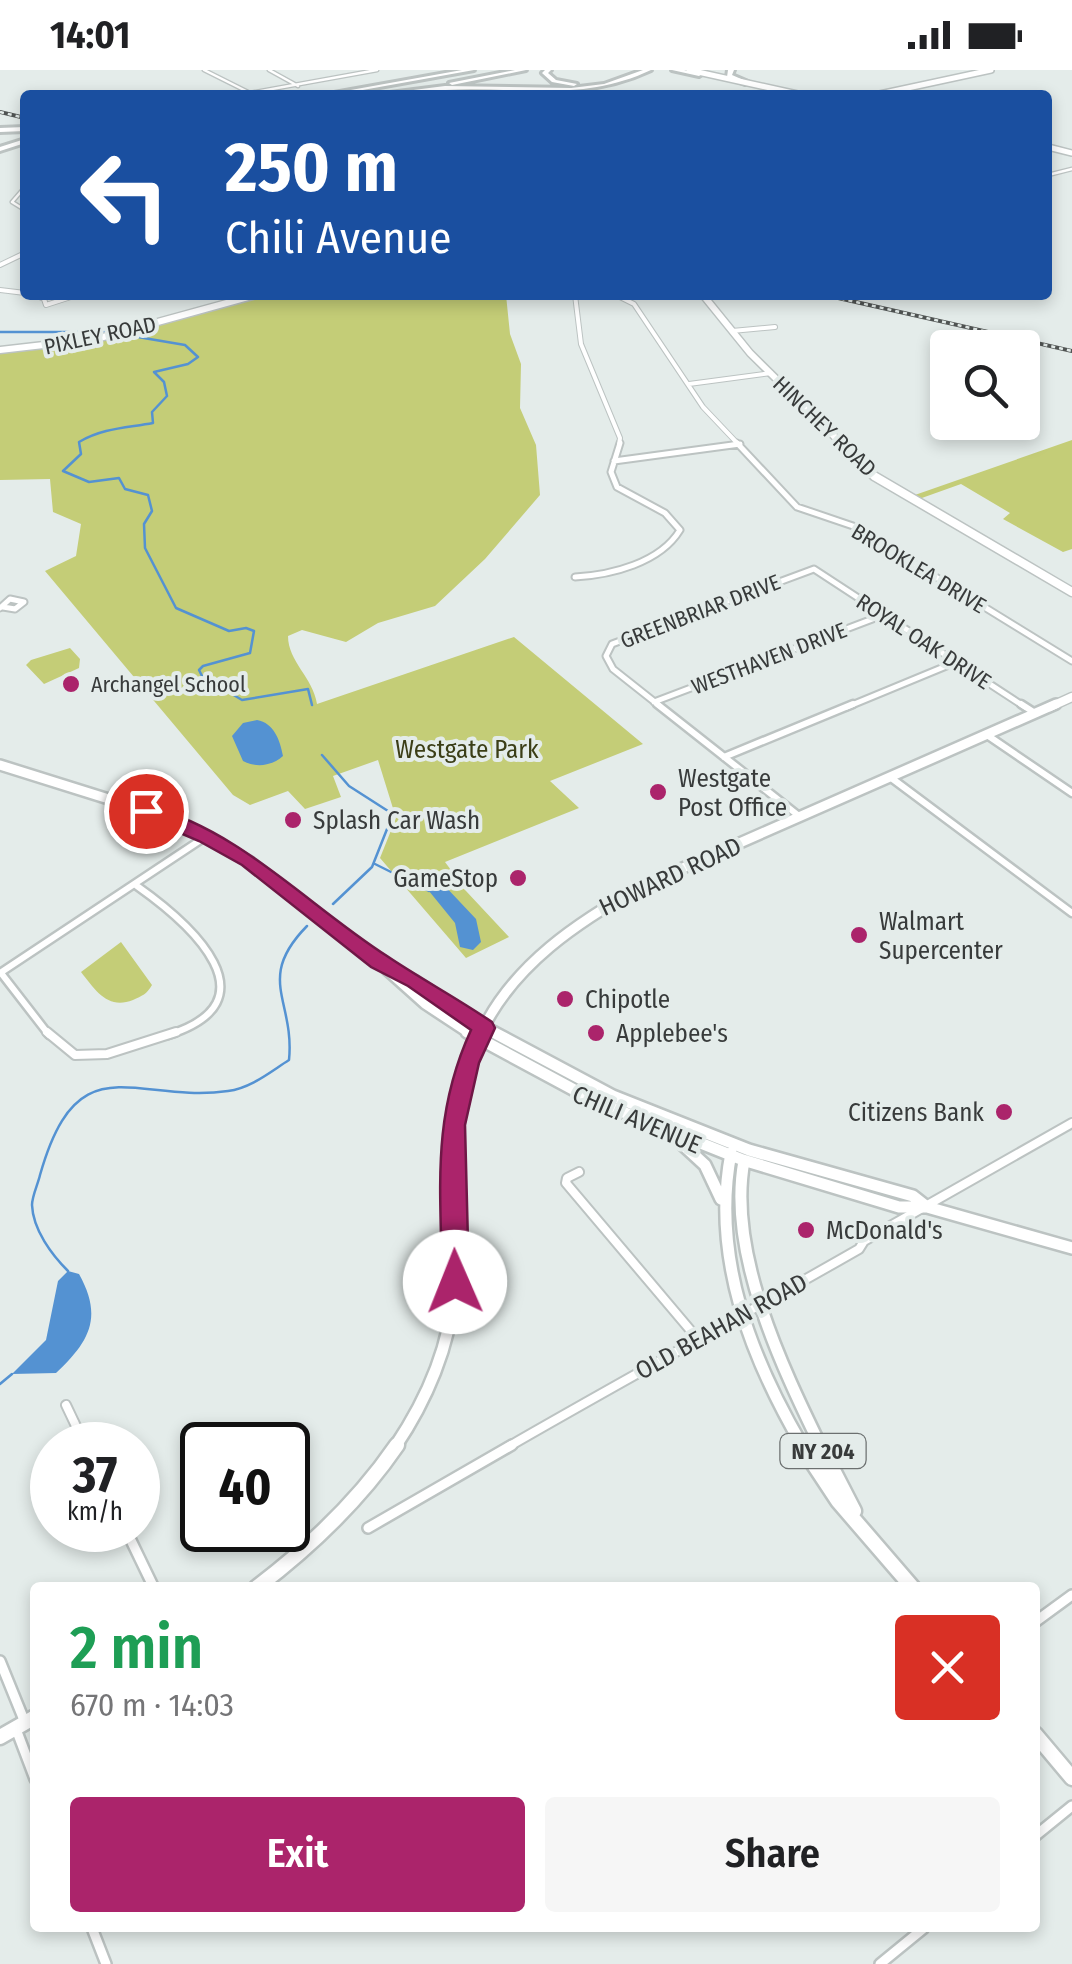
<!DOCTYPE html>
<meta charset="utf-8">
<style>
:root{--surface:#fff;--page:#f6f6f6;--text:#202124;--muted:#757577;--accent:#ab246b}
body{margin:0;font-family:"Fira Sans Condensed",sans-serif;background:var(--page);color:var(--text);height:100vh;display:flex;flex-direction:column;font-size:38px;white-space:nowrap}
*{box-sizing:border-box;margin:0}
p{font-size:32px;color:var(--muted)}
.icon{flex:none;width:55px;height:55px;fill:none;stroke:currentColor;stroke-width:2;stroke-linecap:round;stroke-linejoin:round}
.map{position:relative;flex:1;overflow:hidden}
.side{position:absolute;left:30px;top:1512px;width:1010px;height:350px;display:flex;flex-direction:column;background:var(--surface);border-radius:10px;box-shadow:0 5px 15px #0003}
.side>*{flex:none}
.guide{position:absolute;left:20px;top:20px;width:1032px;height:210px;border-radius:10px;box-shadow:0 5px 15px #0003;background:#1a4fa0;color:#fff;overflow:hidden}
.fabs{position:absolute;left:930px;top:260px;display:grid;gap:20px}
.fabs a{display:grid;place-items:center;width:110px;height:110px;border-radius:10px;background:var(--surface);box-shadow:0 5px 15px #0003;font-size:50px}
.speed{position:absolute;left:30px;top:1352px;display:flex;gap:20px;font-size:50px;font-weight:700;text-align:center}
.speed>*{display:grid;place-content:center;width:130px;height:130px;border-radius:50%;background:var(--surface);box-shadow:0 5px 15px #0003;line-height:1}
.speed small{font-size:25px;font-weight:400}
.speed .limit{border:5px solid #111;border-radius:15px;background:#fff;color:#111}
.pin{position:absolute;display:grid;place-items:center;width:85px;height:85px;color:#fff;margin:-42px;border:5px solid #fff;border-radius:50%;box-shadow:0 2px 10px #0007}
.me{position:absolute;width:110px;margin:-55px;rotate:359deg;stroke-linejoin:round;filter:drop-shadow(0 0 8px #0008)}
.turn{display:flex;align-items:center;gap:35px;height:210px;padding:0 40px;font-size:45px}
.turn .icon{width:130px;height:130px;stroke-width:2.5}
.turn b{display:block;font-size:70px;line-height:85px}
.round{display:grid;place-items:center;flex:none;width:105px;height:105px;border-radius:10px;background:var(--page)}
.headline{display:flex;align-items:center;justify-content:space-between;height:170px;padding:0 40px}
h1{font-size:60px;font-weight:600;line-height:75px;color:#1e9e55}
.action{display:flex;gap:20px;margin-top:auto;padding:20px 40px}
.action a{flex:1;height:115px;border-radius:10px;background:var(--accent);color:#fff;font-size:40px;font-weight:600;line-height:115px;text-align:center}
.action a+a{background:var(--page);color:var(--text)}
.status{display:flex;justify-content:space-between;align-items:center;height:70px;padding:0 50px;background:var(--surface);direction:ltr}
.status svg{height:28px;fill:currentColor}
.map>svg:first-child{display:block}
.green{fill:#c4cd77}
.water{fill:#5492d2}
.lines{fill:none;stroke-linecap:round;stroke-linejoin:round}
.stream{stroke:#5492d2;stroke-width:2.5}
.street-far5-casing{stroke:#bcc3c2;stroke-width:5}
.street-far4-casing{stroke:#bcc3c2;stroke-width:6}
.street-far3-casing{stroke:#bcc3c2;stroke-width:9}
.street-far2-casing{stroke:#bcc3c2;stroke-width:11}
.street-far1-casing{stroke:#bcc3c2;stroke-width:12}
.street-casing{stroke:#bcc3c2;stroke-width:14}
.secondary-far5-casing{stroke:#bcc3c2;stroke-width:8}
.secondary-far4-casing{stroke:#bcc3c2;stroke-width:9}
.secondary-far3-casing{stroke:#bcc3c2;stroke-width:11}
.secondary-far2-casing{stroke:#bcc3c2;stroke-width:14}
.secondary-far1-casing{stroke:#bcc3c2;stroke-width:16}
.secondary-casing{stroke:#bcc3c2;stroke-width:19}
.primary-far2-casing{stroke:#bcc3c2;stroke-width:14}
.primary-far1-casing{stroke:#bcc3c2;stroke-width:16}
.primary-casing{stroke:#bcc3c2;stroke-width:19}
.highway-casing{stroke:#bcc3c2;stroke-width:6}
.street-far5{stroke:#fff;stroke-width:2.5}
.street-far4{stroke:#fff;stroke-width:4}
.street-far3{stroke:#fff;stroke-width:5}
.street-far2{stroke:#fff;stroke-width:6}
.street-far1{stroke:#fff;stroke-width:8}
.street{stroke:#fff;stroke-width:9}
.secondary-far5{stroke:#fff;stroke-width:5}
.secondary-far4{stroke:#fff;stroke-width:6}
.secondary-far3{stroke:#fff;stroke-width:8}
.secondary-far2{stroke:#fff;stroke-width:9}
.secondary-far1{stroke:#fff;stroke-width:11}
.secondary{stroke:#fff;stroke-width:14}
.primary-far2{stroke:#fff;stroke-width:9}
.primary-far1{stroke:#fff;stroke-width:11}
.primary{stroke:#fff;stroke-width:14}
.highway{fill:#fff;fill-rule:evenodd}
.rail-casing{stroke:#505453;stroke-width:4}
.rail{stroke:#e4ecea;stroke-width:2.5;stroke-dasharray:4;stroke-linecap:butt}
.route{fill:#ab246b;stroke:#6f1746;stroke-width:2.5}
.poi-dot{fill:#ab246b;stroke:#e4ecea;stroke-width:4}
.labels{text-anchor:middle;stroke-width:8;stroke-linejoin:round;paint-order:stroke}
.far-street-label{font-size:22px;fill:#383b3b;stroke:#e4ecea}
.far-poi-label{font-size:22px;fill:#383b3b;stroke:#e4ecea;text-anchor:start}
.shield{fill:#e4ecea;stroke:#6c7070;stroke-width:2.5}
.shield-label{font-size:22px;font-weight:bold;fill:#383b3b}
.park-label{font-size:25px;fill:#3b3e17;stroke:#e4ecea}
.poi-label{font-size:25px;fill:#383b3b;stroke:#e4ecea;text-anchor:start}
.street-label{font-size:25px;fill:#383b3b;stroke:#e4ecea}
</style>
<div class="status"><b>14:01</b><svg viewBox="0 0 49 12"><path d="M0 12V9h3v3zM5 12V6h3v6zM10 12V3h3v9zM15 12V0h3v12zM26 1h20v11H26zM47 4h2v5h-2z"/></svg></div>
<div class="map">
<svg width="1072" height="1894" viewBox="0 0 1072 1894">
<rect width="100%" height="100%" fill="#e4ecea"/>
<path class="green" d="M 269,225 L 506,225 L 510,264 L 521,294 L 520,338 L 536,375 L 540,425 L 485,489 L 435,536 L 378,553 L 346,572 L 302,560 L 288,566 C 288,592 313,607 317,634 L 514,567 L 643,674 L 550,711 L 579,738 L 445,792 L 454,804 L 452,806 L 509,867 L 466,888 L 380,788 L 396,748 L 378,690 L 333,706 L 341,727 L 305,739 L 288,721 L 250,735 L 233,725 L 45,501 L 76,486 L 81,454 L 53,442 L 50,409 L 0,410 L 0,283 L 87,275 Z
M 1072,370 L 1072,479 L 1063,482 L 1003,449 L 1010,443 L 961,414 L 919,429 L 912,426 Z
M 70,578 L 80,589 L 79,598 L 44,614 L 26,595 L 31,590 Z
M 121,872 L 152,915 C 147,924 142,926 133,930 C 108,940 96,921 81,902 Z"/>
<path class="water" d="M 257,650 C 274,653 280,670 283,686 C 272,696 256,698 243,691 L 232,666 L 243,653 Z
M 443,814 L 476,849 L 481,872 L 473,880 L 460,877 L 455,853 L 429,821 Z
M 68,1201 L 79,1204 C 103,1247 90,1271 56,1303 L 12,1304 L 46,1270 L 58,1211 Z"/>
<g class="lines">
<path class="stream" d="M 0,262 L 108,262
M 126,265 L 185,275 L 198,287 L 188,294 L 154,302 L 164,312 L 167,326 L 152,342 L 153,353 C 126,358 103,358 79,372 L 81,384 L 63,401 L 89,412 L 119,408 L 125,419 L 148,425 L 152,441 L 144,454 L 145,478 L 176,538 L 229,561 L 246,558 L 254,561 L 250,583 L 203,596 L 199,600 L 202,606 L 242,630 L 308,619 L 312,635
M 322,685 L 349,716 L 388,741 L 391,749 L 372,797 L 333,834
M 375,794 L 429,821
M 68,1201 C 52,1185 33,1160 32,1135 C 32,1126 38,1114 40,1105 C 78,971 134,1034 228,1021 C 251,1018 270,1002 289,990 C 295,930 255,909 307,856
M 0,1314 L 12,1304"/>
<defs>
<path id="street-far5" d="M 204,0 L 250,23 L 377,0
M 269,0 L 298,16
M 1048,105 L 1072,99
M 25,117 L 12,132 L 25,140"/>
<path id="street-far4" d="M 0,195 L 25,183
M 0,220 L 25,223
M 35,225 L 44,229 L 46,235 L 77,225
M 575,225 L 581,274 L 620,368 L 619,375
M 616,225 L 634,234 L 703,337 L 739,375
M 732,261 L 775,257
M 689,314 L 771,303
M 731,375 L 740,374"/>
<path id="street-far3" d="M 737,373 L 797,437 L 853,456 L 1072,591
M 614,391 L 740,374
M 575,507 C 611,505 660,493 680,460 L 665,443 L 617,417 L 611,402 L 620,373
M 0,538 L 10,529 L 24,532 L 15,539 L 3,537
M 654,632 L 883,545
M 661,637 L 613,599 L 606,586 L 612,574 L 814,499 L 1025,637
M 847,637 L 956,592"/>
<path id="street-far2" d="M 657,634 L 799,746
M 1021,634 L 1035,643
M 987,665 L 1072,723
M 724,687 L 853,634
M 890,707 L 1072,843
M 137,816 C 192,855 276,931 168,965
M 0,903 L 205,767
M 1,903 L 49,965"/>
<path id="street-far1" d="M 47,962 L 75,985 L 107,984 L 176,962
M 579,1102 L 567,1108 L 566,1113 L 697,1268
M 66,1335 L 85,1375
M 508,1377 C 624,1310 742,1246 859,1179 L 864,1171 L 1072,1053"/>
<path id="street" d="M 368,1458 L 512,1375
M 126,1460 L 154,1518
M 1035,1552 L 1072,1525
M 0,1591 L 24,1650
M 16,1659 L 35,1709
M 1035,1766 L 1072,1736
M 92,1858 L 106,1894
M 880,1894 L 924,1858"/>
<path id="secondary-far5" d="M 689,0 L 802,25
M 875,25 L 991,0
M 1048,77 L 1072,83"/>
<path id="secondary-far4" d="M 703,225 L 750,283 L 843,375
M 0,280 L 96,269 L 256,225"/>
<path id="secondary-far3" d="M 840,373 L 874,406 L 1072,522
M 1050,637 L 1072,627"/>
<path id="secondary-far2" d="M 480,965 C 512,895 579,851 644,815 L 1056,634"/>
<path id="secondary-far1" d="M 395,1377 C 426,1331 450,1276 454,1220 C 457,1181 451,1143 450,1104 C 449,1054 461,1008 481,962"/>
<path id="secondary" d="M 256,1518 C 310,1477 358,1432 397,1375
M 0,1667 L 35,1647"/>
<path id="primary-far2" d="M 0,695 L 131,736 L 206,767 L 249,791 L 379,892 L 416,911 L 498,965
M 387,900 L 425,934 L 472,965"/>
<path id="primary-far1" d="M 467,962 L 593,1030 L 743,1090 L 899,1137 L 927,1137 L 1072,1178
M 493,962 L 613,1026 L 749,1080 L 913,1126 L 927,1137
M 679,1071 L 705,1095 L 721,1129
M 731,1083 C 711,1187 751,1288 803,1377
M 744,1091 C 727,1182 782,1297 821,1377"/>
<path id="primary" d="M 801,1375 L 838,1431 L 913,1518
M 820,1375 L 854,1441
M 1035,1664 L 1072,1708"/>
<path id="highway" d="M 462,0 L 474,0 L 335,25 L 323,25 Z
M 515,0 L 526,0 L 452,15 L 449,13 Z
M 545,0 L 551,0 L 548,3 L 556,10 L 577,14 L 574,16 L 552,12 L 542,3 Z
M 643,0 L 651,0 C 581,33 518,16 445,20 C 427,20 409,23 391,25 L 382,24 L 445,16 L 571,18 L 604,14 Z
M 672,0 L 684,0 L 702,4 L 699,6 Z
M 728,0 L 734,0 L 732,5 L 748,12 L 745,14 L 727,7 Z
M 25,57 L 25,61 L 0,62 L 0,58 Z
M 25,69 L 25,73 L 0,81 L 0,77 Z"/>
</defs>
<use href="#street-far5" class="street-far5-casing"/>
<use href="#street-far4" class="street-far4-casing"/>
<use href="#street-far3" class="street-far3-casing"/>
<use href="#street-far2" class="street-far2-casing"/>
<use href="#street-far1" class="street-far1-casing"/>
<use href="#street" class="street-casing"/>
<use href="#secondary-far5" class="secondary-far5-casing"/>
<use href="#secondary-far4" class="secondary-far4-casing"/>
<use href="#secondary-far3" class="secondary-far3-casing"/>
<use href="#secondary-far2" class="secondary-far2-casing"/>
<use href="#secondary-far1" class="secondary-far1-casing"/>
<use href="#secondary" class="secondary-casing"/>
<use href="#primary-far2" class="primary-far2-casing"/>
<use href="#primary-far1" class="primary-far1-casing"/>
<use href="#primary" class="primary-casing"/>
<use href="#highway" class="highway-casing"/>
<use href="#street-far5" class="street-far5"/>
<use href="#street-far4" class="street-far4"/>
<use href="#street-far3" class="street-far3"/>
<use href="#street-far2" class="street-far2"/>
<use href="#street-far1" class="street-far1"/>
<use href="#street" class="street"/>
<use href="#secondary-far5" class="secondary-far5"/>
<use href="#secondary-far4" class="secondary-far4"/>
<use href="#secondary-far3" class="secondary-far3"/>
<use href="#secondary-far2" class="secondary-far2"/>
<use href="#secondary-far1" class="secondary-far1"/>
<use href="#secondary" class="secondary"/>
<use href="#primary-far2" class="primary-far2"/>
<use href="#primary-far1" class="primary-far1"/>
<use href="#primary" class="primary"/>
<use href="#highway" class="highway"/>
<defs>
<path id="rail" d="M 0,42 L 25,48
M 825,225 L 1072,281"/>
</defs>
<use href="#rail" class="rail-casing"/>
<use href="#rail" class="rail"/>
</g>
<path class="route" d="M 146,735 C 242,761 306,834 387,886 C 421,909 457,928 492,952 L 495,958 L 479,993 L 465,1055 L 469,1212 L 465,1219 L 455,1222 L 446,1219 L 442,1212 C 441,1119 431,1047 471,960 L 408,916 L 371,897 L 242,795 L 199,771 L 138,745 L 136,741 Z"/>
<g class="poi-dot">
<circle cx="71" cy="614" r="10"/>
<circle cx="658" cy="722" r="10"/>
<circle cx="293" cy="750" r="10"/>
<circle cx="518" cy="808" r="10"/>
<circle cx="859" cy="865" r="10"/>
<circle cx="565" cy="929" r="10"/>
<circle cx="596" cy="963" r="10"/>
<circle cx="1004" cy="1042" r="10"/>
<circle cx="806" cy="1160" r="10"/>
</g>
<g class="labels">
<g class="far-street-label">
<text transform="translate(100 265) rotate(-12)" y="8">PIXLEY ROAD</text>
<text transform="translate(825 356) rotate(44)" y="8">HINCHEY ROAD</text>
<text transform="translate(919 498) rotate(31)" y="8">BROOKLEA DRIVE</text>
<text transform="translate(700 541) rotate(-21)" y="8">GREENBRIAR DRIVE</text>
<text transform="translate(924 571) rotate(33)" y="8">ROYAL OAK DRIVE</text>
<text transform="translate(769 588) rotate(-21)" y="8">WESTHAVEN DRIVE</text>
</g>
<g class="far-poi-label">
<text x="91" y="622">Archangel School</text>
</g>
<rect class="shield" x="780.5" y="1364" width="85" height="34" rx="8"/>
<g class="shield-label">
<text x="823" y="1389">NY 204</text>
</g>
<g class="park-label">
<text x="467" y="688">Westgate Park</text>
</g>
<g class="poi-label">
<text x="678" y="717">Westgate<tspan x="678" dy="29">Post Office</tspan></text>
<text x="313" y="759">Splash Car Wash</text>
<text x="498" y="817" text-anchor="end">GameStop</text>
<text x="879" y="860">Walmart<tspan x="879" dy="29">Supercenter</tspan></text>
<text x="585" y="938">Chipotle</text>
<text x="616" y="972">Applebee's</text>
<text x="984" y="1051" text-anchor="end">Citizens Bank</text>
<text x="826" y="1169">McDonald's</text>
</g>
<g class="street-label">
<text transform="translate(670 806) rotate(-25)" y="9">HOWARD ROAD</text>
<text transform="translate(637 1049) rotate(23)" y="9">CHILI AVENUE</text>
<text transform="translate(721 1256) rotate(-29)" y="9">OLD BEAHAN ROAD</text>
</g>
</g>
</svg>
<div class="fabs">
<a><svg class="icon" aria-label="search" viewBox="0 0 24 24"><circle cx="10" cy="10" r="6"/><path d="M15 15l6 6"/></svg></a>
</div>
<div class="speed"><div>37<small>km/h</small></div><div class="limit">40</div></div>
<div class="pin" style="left:146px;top:741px;background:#d93025"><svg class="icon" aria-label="arrive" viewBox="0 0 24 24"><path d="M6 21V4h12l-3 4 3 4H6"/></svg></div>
<svg class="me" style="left:455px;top:1212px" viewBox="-20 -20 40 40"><circle r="19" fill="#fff"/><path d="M0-13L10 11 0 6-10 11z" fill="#ab246b"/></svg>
<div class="guide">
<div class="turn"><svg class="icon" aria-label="left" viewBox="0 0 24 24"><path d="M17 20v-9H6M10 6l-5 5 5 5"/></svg><div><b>250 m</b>Chili Avenue</div></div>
</div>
<section class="side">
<div class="headline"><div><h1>2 min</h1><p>670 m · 14:03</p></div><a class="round" style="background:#d93025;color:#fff"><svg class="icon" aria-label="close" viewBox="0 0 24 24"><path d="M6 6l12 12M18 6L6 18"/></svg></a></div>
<div class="action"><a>Exit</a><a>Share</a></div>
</section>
</div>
